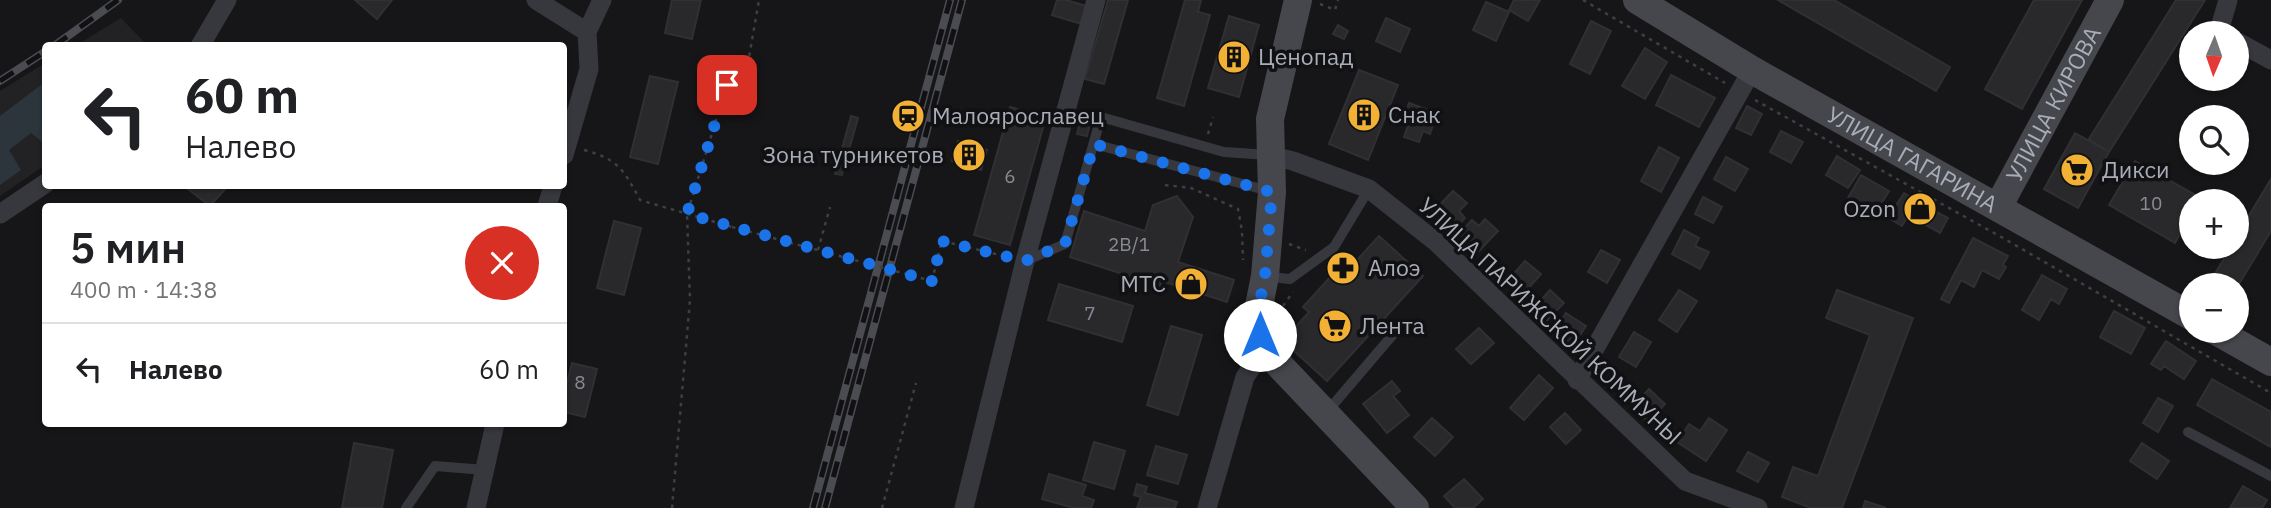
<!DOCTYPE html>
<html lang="ru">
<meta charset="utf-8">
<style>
:root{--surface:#fff;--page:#f2f2f2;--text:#202124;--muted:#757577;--line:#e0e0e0}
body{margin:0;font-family:"IBM Plex Sans",sans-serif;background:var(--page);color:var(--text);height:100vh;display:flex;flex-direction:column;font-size:26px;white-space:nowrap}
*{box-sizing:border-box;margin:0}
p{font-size:23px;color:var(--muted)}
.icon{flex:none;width:38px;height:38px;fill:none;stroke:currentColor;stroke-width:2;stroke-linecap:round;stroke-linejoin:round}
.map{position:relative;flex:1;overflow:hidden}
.details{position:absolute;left:42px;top:203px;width:525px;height:224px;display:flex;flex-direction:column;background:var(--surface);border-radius:7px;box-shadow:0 2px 5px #0004}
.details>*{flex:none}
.top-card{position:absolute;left:42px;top:42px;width:525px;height:147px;border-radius:7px;box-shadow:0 2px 5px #0004;background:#fff;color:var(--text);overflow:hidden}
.needle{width:46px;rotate:182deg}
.fabs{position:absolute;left:2179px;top:21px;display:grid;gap:14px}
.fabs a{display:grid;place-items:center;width:70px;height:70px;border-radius:50%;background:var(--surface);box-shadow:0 2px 5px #0004;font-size:35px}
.pin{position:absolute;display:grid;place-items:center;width:60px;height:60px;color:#fff;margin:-30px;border-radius:14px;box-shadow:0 4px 10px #0006}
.me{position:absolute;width:77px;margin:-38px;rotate:0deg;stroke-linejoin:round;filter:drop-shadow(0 0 5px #0008)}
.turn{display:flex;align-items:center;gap:24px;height:147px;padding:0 28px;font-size:32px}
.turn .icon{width:91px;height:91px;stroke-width:2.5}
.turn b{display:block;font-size:49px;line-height:60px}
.round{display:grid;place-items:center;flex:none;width:74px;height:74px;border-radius:37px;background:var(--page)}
.head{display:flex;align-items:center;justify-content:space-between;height:119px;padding:0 28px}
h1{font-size:42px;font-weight:600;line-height:52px}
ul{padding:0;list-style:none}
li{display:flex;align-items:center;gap:21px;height:91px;padding:0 28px;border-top:2px solid var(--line)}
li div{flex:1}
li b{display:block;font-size:26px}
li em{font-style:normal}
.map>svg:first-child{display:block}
.built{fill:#222225}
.water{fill:#2c353c}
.building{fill:#29292c;stroke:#303034;stroke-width:2}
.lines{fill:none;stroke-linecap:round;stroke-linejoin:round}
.path{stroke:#3d3f44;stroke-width:2.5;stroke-dasharray:3.5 5;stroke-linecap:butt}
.lane{stroke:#37383d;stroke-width:10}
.street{stroke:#37383d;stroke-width:19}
.secondary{stroke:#45474d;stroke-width:28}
.rail-casing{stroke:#4a4c52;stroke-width:8}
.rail{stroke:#111113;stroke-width:5;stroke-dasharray:16;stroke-linecap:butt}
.path-bridge{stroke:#3d3f44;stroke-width:2.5;stroke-dasharray:3.5 5;stroke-linecap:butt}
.route{stroke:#1a73e8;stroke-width:12;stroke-dasharray:0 21.6}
.labels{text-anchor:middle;stroke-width:7;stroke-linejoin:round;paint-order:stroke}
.number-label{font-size:19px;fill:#888b94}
.poi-label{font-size:23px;fill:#a8adb8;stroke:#111113;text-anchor:start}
.street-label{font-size:23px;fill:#a8adb8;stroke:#111113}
</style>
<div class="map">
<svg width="2271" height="508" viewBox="0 0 2271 508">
<rect width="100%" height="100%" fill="#161618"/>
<path class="built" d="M 121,18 L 147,45 L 75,46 Z
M 45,63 L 45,165 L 0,196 L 0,91 Z"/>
<path class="water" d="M 45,82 L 45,144 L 31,133 L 9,150 L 21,170 L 0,185 L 0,116 Z"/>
<path class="building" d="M 355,0 L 392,0 L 377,19 Z
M 672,0 L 701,0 L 692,39 L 665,33 Z
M 1057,0 L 1066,0 L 1090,7 L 1085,25 L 1052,15 Z
M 1108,0 L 1128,0 L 1104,84 L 1085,79 Z
M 1185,0 L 1201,0 L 1198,12 L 1210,15 L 1184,106 L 1157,98 Z
M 1514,0 L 1540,0 L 1528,21 L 1509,10 Z
M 1778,0 L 1834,0 L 1950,67 L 1936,91 Z
M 2034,0 L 2082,0 L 2022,109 L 1985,89 Z
M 2176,0 L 2205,0 L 2109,152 L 2089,139 Z
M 1486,2 L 1509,12 L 1496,41 L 1473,30 Z
M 1229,16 L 1259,25 L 1239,97 L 1208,88 Z
M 1386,18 L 1410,29 L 1400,52 L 1376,41 Z
M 1591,21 L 1611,31 L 1590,74 L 1570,64 Z
M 1338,25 L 1348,31 L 1344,39 L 1333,34 Z
M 1645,48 L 1667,62 L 1645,99 L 1622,86 Z
M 1359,70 L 1398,85 L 1368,160 L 1329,144 Z
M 1671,75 L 1715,98 L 1699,127 L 1656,105 Z
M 650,76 L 678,82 L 658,164 L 630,157 Z
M 1409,103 L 1437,113 L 1430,134 L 1423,131 L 1419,142 L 1404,137 L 1408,126 L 1402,124 Z
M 1747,106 L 1762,114 L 1751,135 L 1736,128 Z
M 1010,107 L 1046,117 L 1010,245 L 974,235 Z
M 851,116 L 858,118 L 842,175 L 835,174 Z
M 1082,116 L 1091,119 L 1087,136 L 1077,134 Z
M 1781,131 L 1803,142 L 1791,163 L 1770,152 Z
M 2075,133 L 2109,152 L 2078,208 L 2044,189 Z
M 958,141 L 987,150 L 981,170 L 952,161 Z
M 1659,147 L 1679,158 L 1661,192 L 1641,181 Z
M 1837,156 L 1860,170 L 1848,188 L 1826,175 Z
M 1726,157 L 1748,169 L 1735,191 L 1714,179 Z
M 2135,161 L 2201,198 L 2199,201 L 2191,201 L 2191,215 L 2175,243 L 2109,205 Z
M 1861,175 L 1889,191 L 1875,214 L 1848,198 Z
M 2271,179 L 2271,231 L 2236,289 L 2236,285 L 2227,285 L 2213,277 L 2231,247 L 2236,247 L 2236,237 Z
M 184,186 L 228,186 L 210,206 Z
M 1453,191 L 1467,203 L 1459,211 L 1465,218 L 1453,231 L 1433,212 Z
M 1904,193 L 1917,201 L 1902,226 L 1888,218 Z
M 1177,196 L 1193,217 L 1178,262 L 1234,280 L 1227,302 L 1162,281 L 1160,286 L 1070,257 L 1084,211 L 1145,231 L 1153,205 Z
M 1703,197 L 1722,207 L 1713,223 L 1695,214 Z
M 1919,203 L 1948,218 L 1940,233 L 1911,217 Z
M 1485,219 L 1498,231 L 1478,252 L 1459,234 L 1472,220 L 1479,226 Z
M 614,221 L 641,228 L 624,295 L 597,288 Z
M 1684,230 L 1699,238 L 1695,246 L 1709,252 L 1700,269 L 1672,254 Z
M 1379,236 L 1423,276 L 1327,381 L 1283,341 L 1309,312 L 1303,307 L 1343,263 L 1349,269 Z
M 1973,238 L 2008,256 L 2003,265 L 2006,267 L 1999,279 L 1982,270 L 1974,287 L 1961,280 L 1949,303 L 1941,299 Z
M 1601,250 L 1620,260 L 1607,283 L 1588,272 Z
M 1525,261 L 1541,274 L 1525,292 L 1510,278 Z
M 2042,275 L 2067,289 L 2059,304 L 2051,299 L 2039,320 L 2022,310 Z
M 1059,284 L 1133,306 L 1122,342 L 1048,320 Z
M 1550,290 L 1564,303 L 1547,320 L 1534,308 Z
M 1679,290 L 1697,301 L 1677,332 L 1659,320 Z
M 1837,290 L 1913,318 L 1842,508 L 1811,508 L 1782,497 L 1793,467 L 1818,476 L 1870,335 L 1826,318 Z
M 2114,311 L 2145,328 L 2131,354 L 2100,337 Z
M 1566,313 L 1586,326 L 1572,347 L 1552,334 Z
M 1171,326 L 1202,335 L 1178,415 L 1147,405 Z
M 1479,328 L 1494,343 L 1471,364 L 1456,349 Z
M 1634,332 L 1651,342 L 1636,367 L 1619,357 Z
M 2166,341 L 2196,361 L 2184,379 L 2164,366 L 2161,370 L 2151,364 Z
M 572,363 L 597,369 L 585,417 L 564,412 L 564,395 Z
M 1539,375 L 1553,388 L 1524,420 L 1510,408 Z
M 2212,379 L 2271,412 L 2271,447 L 2197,405 Z
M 1392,381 L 1400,391 L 1393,396 L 1409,415 L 1387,433 L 1363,404 Z
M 1649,389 L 1665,404 L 1649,422 L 1632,407 Z
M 2158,398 L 2173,406 L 2158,432 L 2143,423 Z
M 1565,413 L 1581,430 L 1566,444 L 1550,427 Z
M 1432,418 L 1453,437 L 1435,456 L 1414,437 Z
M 1709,418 L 1727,430 L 1706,461 L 1677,442 L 1689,424 L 1700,431 Z
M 1094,442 L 1125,451 L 1114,489 L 1083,480 Z
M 354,443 L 393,450 L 382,508 L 342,508 Z
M 2142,443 L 2169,461 L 2157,479 L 2130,461 Z
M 1156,446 L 1187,455 L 1178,484 L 1147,475 Z
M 1748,452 L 1769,463 L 1758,482 L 1737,471 Z
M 1049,474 L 1086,485 L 1082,496 L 1094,500 L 1091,508 L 1074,508 L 1042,499 Z
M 1464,479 L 1483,499 L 1473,508 L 1455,508 L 1444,496 Z
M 1137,484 L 1147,487 L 1145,493 L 1177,502 L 1175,508 L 1137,508 L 1141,497 L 1134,495 Z
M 2243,486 L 2267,500 L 2262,508 L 2230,508 Z
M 1865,501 L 1886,508 L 1863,508 Z"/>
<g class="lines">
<path class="path" d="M 1583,0 L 1725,83
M 1320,4 L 1335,10 L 1338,0
M 1755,100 L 2003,238 L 2271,393
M 1208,134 L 1213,117
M 584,150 C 618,159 624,170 640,200 L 732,227
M 1165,185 L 1191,188 L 1238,209 L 1242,231 L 1243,260
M 1289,244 L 1306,250
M 818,250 L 830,207
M 932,281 L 942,241 L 1008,257
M 1283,306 L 1293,292
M 672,508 L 690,300 L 687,214 L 727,85 L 748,63 L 759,0
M 882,508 L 916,383"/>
<path class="lane" d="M 1094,144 L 1269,191
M 1025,261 L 1065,244 L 1101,117 L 1224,152 L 1269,155
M 1269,277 L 1290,279 L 1334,247 L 1369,189
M 1326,413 L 1396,331
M 2188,432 L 2271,476
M 406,508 L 435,466 L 485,470"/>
<path class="street" d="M 536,0 L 587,32
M 2224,33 L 2219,31 L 2228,0
M 2236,41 L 2271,60
M 200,46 L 227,0
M 564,155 L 589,69 L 587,32 L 602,0
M 1269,155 L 1293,161 L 1369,189 L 1436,242 L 1685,481 L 1758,508
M 547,206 L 553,186
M 0,214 L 46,183
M 1577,380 L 1752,70
M 476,508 L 495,424
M 964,508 L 1025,261 L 1096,0
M 1207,508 L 1245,377 L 1264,349"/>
<g class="secondary">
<path d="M 1298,0 L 1270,119 L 1272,192 L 1265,276 L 1256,321 L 1264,349 L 1415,508"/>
<path id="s1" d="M 1637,0 L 1752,70 L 2191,316"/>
<path id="s2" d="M 1998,207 L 2110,0"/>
<path d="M 2216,331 L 2271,362"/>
</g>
<defs>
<path id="rail" d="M 54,46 L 118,0
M 0,81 L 46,51
M 813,508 L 950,0
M 825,508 L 962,0"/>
</defs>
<use href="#rail" class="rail-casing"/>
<use href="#rail" class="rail"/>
<path class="path-bridge" d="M 732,227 L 932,281"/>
</g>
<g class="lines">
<path class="route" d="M 727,85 L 687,214 L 932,281 L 942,241 L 1025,261 L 1065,244 L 1094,144 L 1272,192 L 1265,276 L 1256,321 L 1260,335"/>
</g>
<defs>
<symbol id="building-disc" viewBox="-11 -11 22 22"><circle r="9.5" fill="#f2b134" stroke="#111113"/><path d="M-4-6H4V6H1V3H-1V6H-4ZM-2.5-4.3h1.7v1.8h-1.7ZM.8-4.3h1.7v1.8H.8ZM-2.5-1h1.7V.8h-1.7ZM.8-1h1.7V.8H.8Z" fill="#111"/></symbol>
<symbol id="station-disc" viewBox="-11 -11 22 22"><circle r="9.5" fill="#f2b134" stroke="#111113"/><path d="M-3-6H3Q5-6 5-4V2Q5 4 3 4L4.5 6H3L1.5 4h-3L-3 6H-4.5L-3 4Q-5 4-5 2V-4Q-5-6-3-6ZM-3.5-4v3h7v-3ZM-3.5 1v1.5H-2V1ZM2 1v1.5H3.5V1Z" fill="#111"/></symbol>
<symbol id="supermarket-disc" viewBox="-11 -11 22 22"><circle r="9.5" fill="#f2b134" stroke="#111113"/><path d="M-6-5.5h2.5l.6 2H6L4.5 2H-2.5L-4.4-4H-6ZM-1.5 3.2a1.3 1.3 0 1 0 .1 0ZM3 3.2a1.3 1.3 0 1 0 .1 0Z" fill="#111"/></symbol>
<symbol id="shop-disc" viewBox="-11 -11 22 22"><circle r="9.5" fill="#f2b134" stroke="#111113"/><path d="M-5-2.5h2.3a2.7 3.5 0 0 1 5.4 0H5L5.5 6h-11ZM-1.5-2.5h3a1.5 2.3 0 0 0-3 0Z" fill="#111"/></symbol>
<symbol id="pharmacy-disc" viewBox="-11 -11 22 22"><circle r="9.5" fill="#f2b134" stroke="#111113"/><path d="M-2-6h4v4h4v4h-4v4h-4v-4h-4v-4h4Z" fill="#111"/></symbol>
</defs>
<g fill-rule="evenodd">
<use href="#building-disc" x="1215" y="38" width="38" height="38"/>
<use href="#building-disc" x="1345" y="96" width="38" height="38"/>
<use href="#station-disc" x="889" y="97" width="38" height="38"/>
<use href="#building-disc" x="950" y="136" width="38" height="38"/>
<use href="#supermarket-disc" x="2058" y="151" width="38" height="38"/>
<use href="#shop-disc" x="1901" y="190" width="38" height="38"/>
<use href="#pharmacy-disc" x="1324" y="249" width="38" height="38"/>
<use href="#shop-disc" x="1172" y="265" width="38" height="38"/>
<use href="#supermarket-disc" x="1316" y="307" width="38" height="38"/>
</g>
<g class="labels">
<g class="number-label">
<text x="1010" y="183">6</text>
<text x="2151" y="210">10</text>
<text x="1129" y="251">2В/1</text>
<text x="1090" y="320">7</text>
<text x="580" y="389">8</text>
</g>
<g class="poi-label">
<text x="1258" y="65">Ценопад</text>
<text x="1388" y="123">Снак</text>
<text x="932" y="124">Малоярославец</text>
<text x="944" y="163" text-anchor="end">Зона турникетов</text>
<text x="2102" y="178">Дикси</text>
<text x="1896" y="217" text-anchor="end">Ozon</text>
<text x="1368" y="276">Алоэ</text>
<text x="1166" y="292" text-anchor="end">МТС</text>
<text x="1360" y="334">Лента</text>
</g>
<g class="street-label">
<text dy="8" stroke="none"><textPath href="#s2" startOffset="117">УЛИЦА КИРОВА</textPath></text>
<text dy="8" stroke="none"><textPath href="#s1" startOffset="318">УЛИЦА ГАГАРИНА</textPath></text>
<text transform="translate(1550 321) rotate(43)" y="8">УЛИЦА ПАРИЖСКОЙ КОММУНЫ</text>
</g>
</g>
</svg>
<div class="fabs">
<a><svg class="needle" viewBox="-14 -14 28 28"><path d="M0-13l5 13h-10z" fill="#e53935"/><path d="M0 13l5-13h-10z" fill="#757577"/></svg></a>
<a><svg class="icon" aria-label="search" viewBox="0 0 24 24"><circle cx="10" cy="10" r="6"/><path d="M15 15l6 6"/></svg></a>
<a>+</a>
<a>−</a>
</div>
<div class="pin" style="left:727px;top:85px;background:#d93025"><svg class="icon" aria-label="arrive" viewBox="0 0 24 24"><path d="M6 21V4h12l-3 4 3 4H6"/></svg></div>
<svg class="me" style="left:1260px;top:335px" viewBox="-20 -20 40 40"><circle r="19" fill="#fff"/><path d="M0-13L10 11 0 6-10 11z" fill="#1a73e8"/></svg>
<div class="top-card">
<div class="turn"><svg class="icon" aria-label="left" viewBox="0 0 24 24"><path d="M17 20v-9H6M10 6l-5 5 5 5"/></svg><div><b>60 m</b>Налево</div></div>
</div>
<section class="details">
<div class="head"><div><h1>5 мин</h1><p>400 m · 14:38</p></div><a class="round" style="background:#d93025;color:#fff"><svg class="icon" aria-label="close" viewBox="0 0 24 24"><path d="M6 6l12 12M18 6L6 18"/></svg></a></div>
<ul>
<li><svg class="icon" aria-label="left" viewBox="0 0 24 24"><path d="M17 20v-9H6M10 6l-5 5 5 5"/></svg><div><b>Налево</b></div><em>60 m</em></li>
</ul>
</section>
</div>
